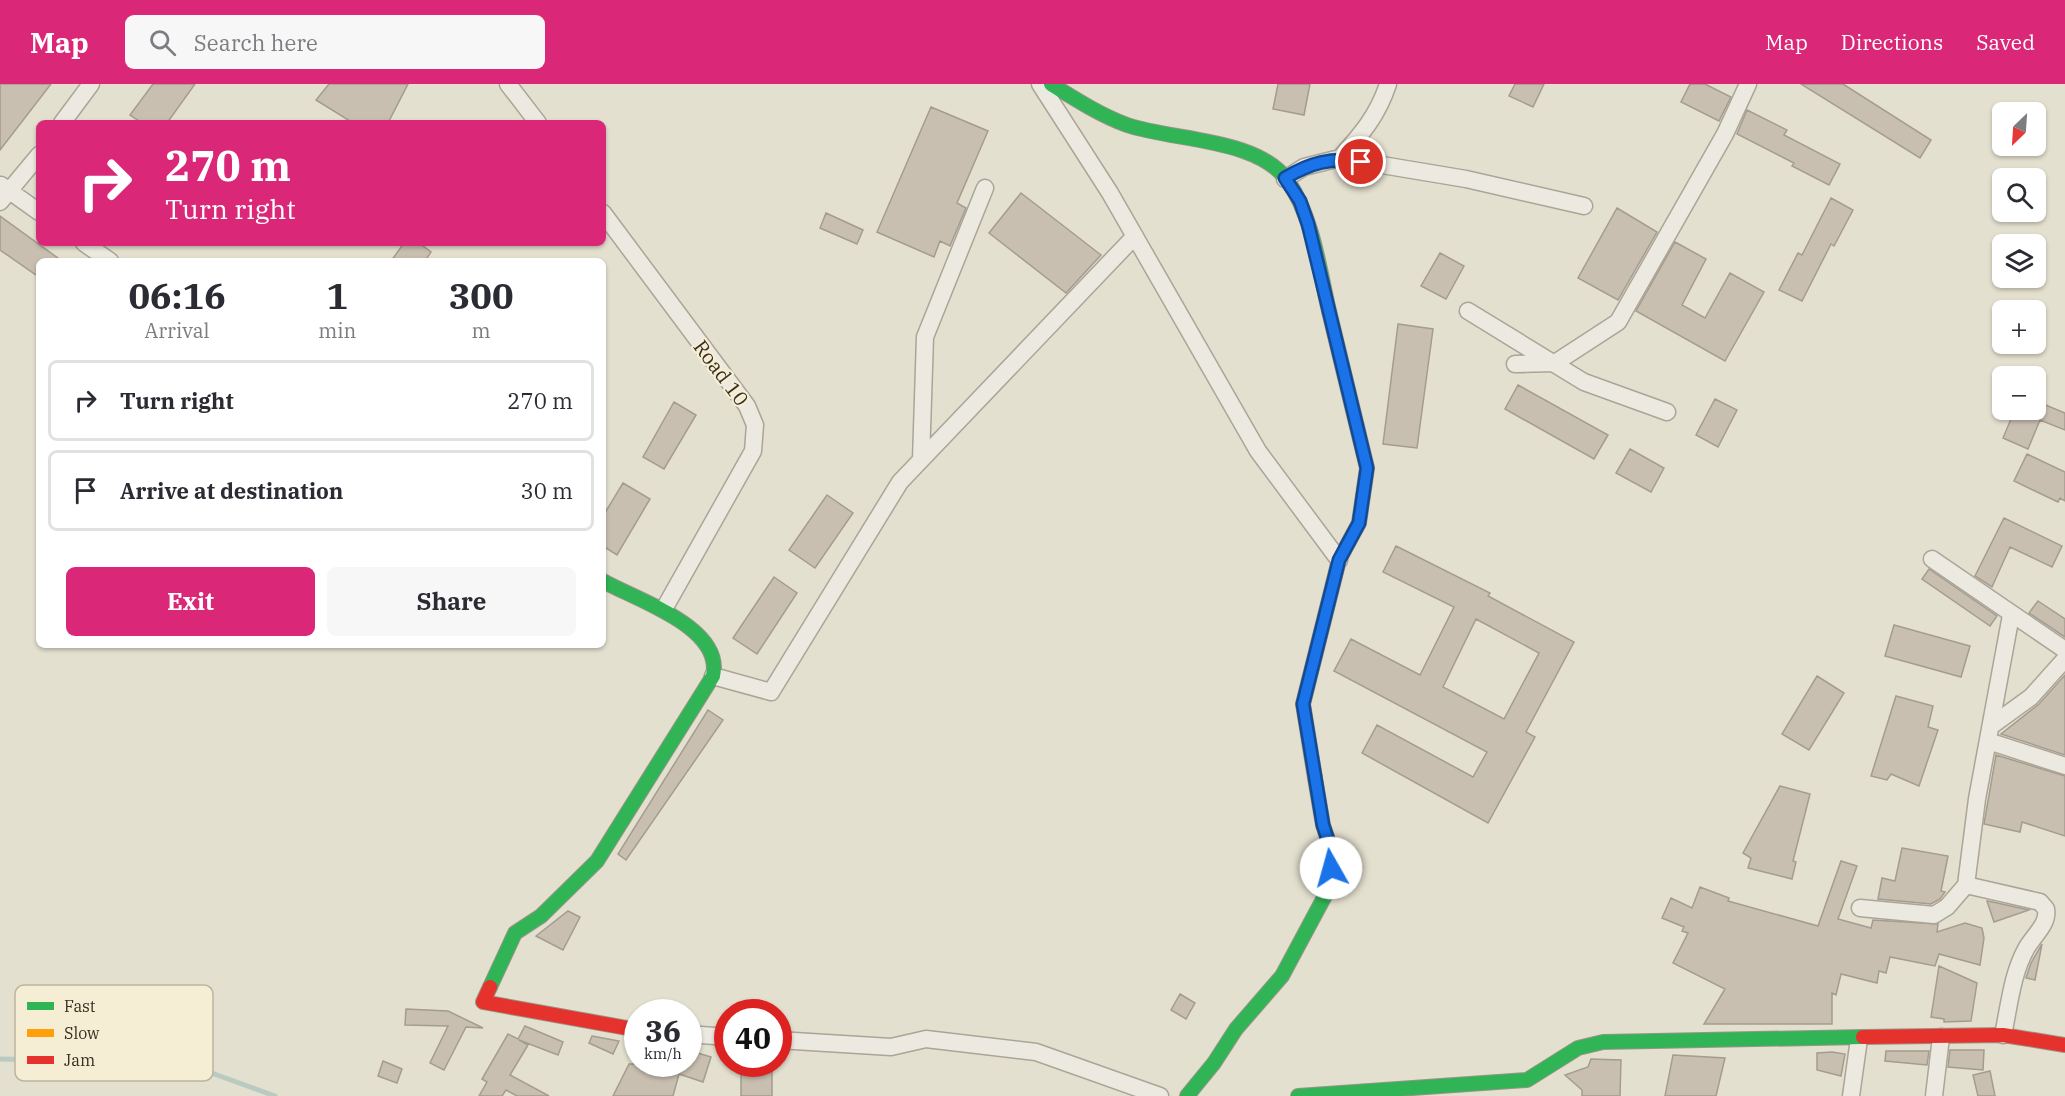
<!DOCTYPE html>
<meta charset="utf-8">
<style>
:root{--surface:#fff;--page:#f7f7f7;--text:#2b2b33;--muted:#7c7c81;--line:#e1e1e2;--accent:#db2777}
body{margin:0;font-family:"IBM Plex Serif",serif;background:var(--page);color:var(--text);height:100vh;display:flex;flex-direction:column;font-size:22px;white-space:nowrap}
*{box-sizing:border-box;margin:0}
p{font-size:20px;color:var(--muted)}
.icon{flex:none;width:33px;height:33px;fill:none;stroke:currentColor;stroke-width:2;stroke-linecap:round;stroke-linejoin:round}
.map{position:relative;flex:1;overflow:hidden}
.details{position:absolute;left:36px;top:174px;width:570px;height:390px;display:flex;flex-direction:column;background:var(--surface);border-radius:9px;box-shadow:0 2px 4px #0004}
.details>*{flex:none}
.banner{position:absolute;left:36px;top:36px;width:570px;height:126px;border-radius:9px;box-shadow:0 2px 4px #0004;background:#db2777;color:#fff;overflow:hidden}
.needle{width:39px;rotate:205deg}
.controls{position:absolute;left:1992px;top:18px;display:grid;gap:12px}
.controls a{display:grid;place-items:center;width:54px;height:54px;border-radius:9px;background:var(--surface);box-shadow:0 2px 4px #0004;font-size:30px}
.speed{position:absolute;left:624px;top:915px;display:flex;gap:12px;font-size:30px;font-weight:700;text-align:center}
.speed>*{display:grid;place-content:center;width:78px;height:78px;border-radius:50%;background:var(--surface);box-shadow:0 2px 4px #0004;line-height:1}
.speed small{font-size:15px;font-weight:400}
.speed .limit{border:9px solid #d22;background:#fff;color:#111}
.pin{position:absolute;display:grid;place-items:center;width:51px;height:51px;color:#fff;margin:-26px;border:3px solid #fff;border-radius:50%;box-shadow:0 2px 6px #0007}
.me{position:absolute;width:66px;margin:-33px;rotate:353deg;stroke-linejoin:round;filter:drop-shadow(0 0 4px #0008)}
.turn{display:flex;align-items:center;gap:21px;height:126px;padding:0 30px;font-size:27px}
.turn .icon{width:78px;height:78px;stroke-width:2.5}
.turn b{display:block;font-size:42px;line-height:51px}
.eta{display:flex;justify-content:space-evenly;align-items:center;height:102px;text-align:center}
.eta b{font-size:36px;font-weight:800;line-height:42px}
.primary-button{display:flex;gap:12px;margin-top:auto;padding:12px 30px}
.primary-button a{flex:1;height:69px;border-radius:9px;background:var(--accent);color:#fff;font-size:24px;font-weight:800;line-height:69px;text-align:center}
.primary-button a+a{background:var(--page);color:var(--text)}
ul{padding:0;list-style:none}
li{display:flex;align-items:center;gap:18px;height:81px;margin:0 12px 9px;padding:0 18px;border:3px solid var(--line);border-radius:9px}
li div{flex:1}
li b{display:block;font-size:22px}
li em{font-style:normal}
header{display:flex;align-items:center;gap:36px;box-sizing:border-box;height:84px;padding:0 30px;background:var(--accent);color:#fff}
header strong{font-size:28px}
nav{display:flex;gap:33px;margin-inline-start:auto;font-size:21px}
.search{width:420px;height:54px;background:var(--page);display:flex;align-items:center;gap:15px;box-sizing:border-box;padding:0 21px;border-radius:9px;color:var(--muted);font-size:22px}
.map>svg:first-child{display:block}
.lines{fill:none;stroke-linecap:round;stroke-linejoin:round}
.stream{stroke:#b9cac1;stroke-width:5}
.building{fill:#c8bfb0;stroke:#a49c8e;stroke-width:1.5;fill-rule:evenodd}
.street-casing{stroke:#aaa597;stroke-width:19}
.fast-casing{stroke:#999488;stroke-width:16}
.slow-casing{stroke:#999488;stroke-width:16}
.jam-casing{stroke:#999488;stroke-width:16}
.street{stroke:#ece9e0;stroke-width:16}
.fast{stroke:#30b455;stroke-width:14}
.slow{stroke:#ff9f0a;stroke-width:14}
.jam{stroke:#e5322d;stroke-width:14}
.route-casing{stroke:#114b97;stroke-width:15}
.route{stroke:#1a73e8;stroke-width:10}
.labels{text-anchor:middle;stroke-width:4.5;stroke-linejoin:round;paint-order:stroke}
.street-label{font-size:20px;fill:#382e1f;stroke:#f5eed5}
.key{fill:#f5eed5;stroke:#bcb49e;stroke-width:1.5}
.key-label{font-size:16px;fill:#382e1f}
</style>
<header>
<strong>Map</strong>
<div class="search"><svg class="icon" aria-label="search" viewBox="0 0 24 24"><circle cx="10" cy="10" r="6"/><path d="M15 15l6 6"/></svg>Search here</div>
<nav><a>Map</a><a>Directions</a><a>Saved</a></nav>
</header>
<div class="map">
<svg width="2065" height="1012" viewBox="0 0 2065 1012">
<rect width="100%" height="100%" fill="#e4e0cf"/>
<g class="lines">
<path class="stream" d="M 0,975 L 184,979 L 275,1012"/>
</g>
<path class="building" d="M 0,0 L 51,0 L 0,66 Z
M 153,0 L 195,0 L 167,39 L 142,39 L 130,31 Z
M 329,0 L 408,0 L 388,39 L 353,39 L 316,16 Z
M 1278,0 L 1310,0 L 1304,31 L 1273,25 Z
M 1515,0 L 1544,0 L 1533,23 L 1509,12 Z
M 1690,0 L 1705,0 L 1731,13 L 1719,37 L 1681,18 Z
M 1801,0 L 1843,0 L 1931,56 L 1920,74 Z
M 931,23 L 988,47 L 957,119 L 966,124 L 950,162 L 940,157 L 934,173 L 877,148 Z
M 1747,26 L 1787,46 L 1784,51 L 1840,80 L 1829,101 L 1792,82 L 1794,79 L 1737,50 Z
M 1021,109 L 1101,171 L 1066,209 L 989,149 Z
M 1831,114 L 1853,126 L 1834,162 L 1831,160 L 1802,217 L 1779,206 L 1798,169 L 1802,171 Z
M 1617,124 L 1657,148 L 1618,216 L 1578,194 Z
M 826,129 L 863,146 L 857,160 L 820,144 Z
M 0,132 L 62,177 L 39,177 L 39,193 L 0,166 Z
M 1675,158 L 1706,175 L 1682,221 L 1705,234 L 1730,189 L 1764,208 L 1725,277 L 1636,227 Z
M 404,159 L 419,159 L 431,168 L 425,177 L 391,177 Z
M 1440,169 L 1464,182 L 1446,215 L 1421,202 Z
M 1398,240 L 1433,245 L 1417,364 L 1383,360 Z
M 1518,301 L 1608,351 L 1594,375 L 1505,325 Z
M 1715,315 L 1737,326 L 1718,363 L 1696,351 Z
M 2036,317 L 2065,329 L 2065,346 L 2040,336 L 2028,365 L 2003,354 L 2013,330 L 2021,326 L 2036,326 Z
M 674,318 L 696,331 L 664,385 L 643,373 Z
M 1630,365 L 1664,384 L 1651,408 L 1616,389 Z
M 2027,370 L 2065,388 L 2065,417 L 2060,414 L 2058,418 L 2014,397 Z
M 623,399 L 650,415 L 617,471 L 603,462 L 603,432 Z
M 827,411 L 853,429 L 815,484 L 789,466 Z
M 2004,434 L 2062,462 L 2052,483 L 2010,463 L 1992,503 L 1975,492 Z
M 1396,462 L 1490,509 L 1488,512 L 1574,558 L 1526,648 L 1535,653 L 1488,739 L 1362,669 L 1377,641 L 1473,693 L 1487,668 L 1334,587 L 1351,555 L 1420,591 L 1454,523 L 1383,488 ZM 1476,535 L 1539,569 L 1504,635 L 1443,603 Z
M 1929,485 L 1997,532 L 1990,542 L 1922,495 Z
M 774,493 L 797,509 L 757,570 L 733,554 Z
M 2038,517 L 2065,535 L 2065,553 L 2029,529 Z
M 1894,541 L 1970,562 L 1961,593 L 1885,572 Z
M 2065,591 L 2065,671 L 2001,650 L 2039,620 Z
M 1817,592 L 1844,609 L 1809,666 L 1782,650 Z
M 1896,612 L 1933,622 L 1928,643 L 1938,646 L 1919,702 L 1891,690 L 1887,696 L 1871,692 Z
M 708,626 L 723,636 L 626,776 L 618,770 Z
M 1996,671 L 2065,692 L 2065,752 L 2022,738 L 2020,748 L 1984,740 Z
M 1780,702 L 1810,710 L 1793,777 L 1796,778 L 1792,795 L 1748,784 L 1751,774 L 1743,769 Z
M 1902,764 L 1948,772 L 1941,807 L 1945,808 L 1940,815 L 1931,820 L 1878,815 L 1882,794 L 1895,797 Z
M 1841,777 L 1857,782 L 1838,835 L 1871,844 L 1873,836 L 1938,840 L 1937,848 L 1965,839 L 1982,844 L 1984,854 L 1980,881 L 1939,870 L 1935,882 L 1890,873 L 1886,889 L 1879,887 L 1877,899 L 1841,890 L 1836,911 L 1832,909 L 1832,940 L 1704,940 L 1725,905 L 1673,879 L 1688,849 L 1682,847 L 1684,843 L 1662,834 L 1671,814 L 1692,824 L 1700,803 L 1729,814 L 1728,817 L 1818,842 Z
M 1987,817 L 1988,817 L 2029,826 L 1994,838 Z
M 568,827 L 580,833 L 563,866 L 536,852 Z
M 2042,860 L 2035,896 L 2026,894 L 2031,879 Z
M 1939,882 L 1977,899 L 1971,937 L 1944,938 L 1944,935 L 1931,933 Z
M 1180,910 L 1195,919 L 1186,935 L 1171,926 Z
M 406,925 L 448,927 L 483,944 L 466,943 L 444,986 L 430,979 L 448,942 L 405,941 Z
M 525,942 L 563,958 L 558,971 L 519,956 L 528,961 L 510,991 L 549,1012 L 517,1012 L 506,1006 L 502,1012 L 479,1012 L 487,998 L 482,995 L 508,950 L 518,955 Z
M 592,952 L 619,957 L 613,970 L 589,959 Z
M 688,966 L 711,973 L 703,998 L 679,990 L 673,1012 L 613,1012 L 629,980 L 688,980 Z
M 1950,966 L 1984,966 L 1983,986 L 1948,983 Z
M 1886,967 L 1929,967 L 1927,981 L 1885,977 Z
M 1832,968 L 1845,970 L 1841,992 L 1817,986 L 1817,969 Z
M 1673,971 L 1725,974 L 1716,1012 L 1665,1012 Z
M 1591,975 L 1621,976 L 1620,1012 L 1582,1012 L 1582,1006 L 1565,991 L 1588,983 Z
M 383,977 L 402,985 L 397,999 L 378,992 Z
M 741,980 L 772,980 L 772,1012 L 741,1012 Z
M 1990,987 L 1995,1012 L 1978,1012 L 1973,991 Z"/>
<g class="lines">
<defs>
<path id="street" d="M 508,0 L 538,39
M 1040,0 L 1110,109 L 1258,367 L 1339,476
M 62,39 L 91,0
M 1340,74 C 1361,51 1378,31 1388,0
M 1285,95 L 1304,83 L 1340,74 L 1466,95 L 1584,122
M 1,101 L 39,128
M 0,118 L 39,71
M 603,129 L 747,322 L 755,341 L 753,367 L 664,525
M 84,159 L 110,177
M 1468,227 L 1584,298 L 1667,328
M 1515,280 L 1555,279 L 1618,238 L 1725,50 L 1748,0
M 921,376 L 925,253 L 985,104
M 1932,475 L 2065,566
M 713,592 L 771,608 L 900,398 L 1135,152
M 1991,642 L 2031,613 L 2065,575
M 1988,657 L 2065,682
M 1966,801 L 2040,818 L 2046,825 C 2049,840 2033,852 2026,865 C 2012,890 2009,923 2003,951
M 1860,824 L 1934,831 L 1947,823 L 1966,801 L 1977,715 L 2011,531
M 688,950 L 728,953
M 778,956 L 891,963 L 926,955 L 1036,968 L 1160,1012
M 1851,1012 L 1859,955
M 1934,1012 L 1941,953"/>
<path id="fast" d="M 1051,0 C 1075,15 1100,31 1127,41 C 1174,57 1258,54 1288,97 C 1313,134 1319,184 1329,227
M 490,903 L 515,849 L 541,832 L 597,777 L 713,592 C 724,543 636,516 603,497
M 1187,1012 L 1214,979 L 1236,945 L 1282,892 L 1327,808 L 1331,765 L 1323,741 L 1315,694
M 1298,1012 L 1527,996 L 1578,964 L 1603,958 L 1863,953"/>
<path id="slow" d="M 1315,694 L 1303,620 L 1339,476 L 1359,439 L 1367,384 L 1329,227"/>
<path id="jam" d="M 490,903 L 483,918 L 638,946
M 1863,953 L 2003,951 L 2065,961"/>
</defs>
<use href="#street" class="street-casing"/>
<use href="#fast" class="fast-casing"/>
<use href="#slow" class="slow-casing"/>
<use href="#jam" class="jam-casing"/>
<use href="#street" class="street"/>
<use href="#fast" class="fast"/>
<use href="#slow" class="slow"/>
<use href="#jam" class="jam"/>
</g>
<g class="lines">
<defs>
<path id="route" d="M 1331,784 L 1331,765 L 1323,741 L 1303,620 L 1339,476 L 1359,439 L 1367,384 L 1308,140 L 1300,117 L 1285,94 C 1310,79 1331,73 1361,78"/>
</defs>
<use href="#route" class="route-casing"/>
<use href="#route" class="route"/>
</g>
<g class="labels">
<g class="street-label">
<text transform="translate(721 289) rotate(53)" y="7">Road 10</text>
</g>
</g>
<rect x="15" y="901" width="198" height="96" rx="9" class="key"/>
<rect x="27" y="918" width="27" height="8" fill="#30b455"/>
<rect x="27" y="945" width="27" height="8" fill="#ff9f0a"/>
<rect x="27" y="972" width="27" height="8" fill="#e5322d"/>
<g class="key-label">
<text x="64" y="928">Fast</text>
<text x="64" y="955">Slow</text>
<text x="64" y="982">Jam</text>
</g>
</svg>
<div class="controls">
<a><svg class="needle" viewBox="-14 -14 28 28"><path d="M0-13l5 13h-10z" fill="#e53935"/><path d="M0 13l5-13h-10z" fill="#7c7c81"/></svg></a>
<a><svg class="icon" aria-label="search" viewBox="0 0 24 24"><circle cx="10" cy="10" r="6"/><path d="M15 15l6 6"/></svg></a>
<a><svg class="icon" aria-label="layers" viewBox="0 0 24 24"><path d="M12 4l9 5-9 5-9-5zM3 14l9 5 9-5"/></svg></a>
<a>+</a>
<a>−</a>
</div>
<div class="speed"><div>36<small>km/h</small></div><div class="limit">40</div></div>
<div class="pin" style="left:1361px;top:78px;background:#d93025"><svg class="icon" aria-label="arrive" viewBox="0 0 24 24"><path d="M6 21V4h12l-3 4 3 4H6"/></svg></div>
<svg class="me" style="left:1331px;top:784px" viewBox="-20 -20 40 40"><circle r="19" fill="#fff"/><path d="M0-13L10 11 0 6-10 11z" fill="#1a73e8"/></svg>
<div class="banner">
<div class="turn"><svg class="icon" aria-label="right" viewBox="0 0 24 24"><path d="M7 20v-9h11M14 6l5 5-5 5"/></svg><div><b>270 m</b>Turn right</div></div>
</div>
<section class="details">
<div class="eta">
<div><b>06:16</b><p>Arrival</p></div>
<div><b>1</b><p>min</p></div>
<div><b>300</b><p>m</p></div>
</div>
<ul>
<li><svg class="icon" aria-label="right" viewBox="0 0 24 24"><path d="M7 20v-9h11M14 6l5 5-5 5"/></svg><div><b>Turn right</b></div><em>270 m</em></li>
<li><svg class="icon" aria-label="arrive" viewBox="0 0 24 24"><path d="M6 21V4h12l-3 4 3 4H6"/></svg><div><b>Arrive at destination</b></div><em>30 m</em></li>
</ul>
<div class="primary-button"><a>Exit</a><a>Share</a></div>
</section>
</div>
